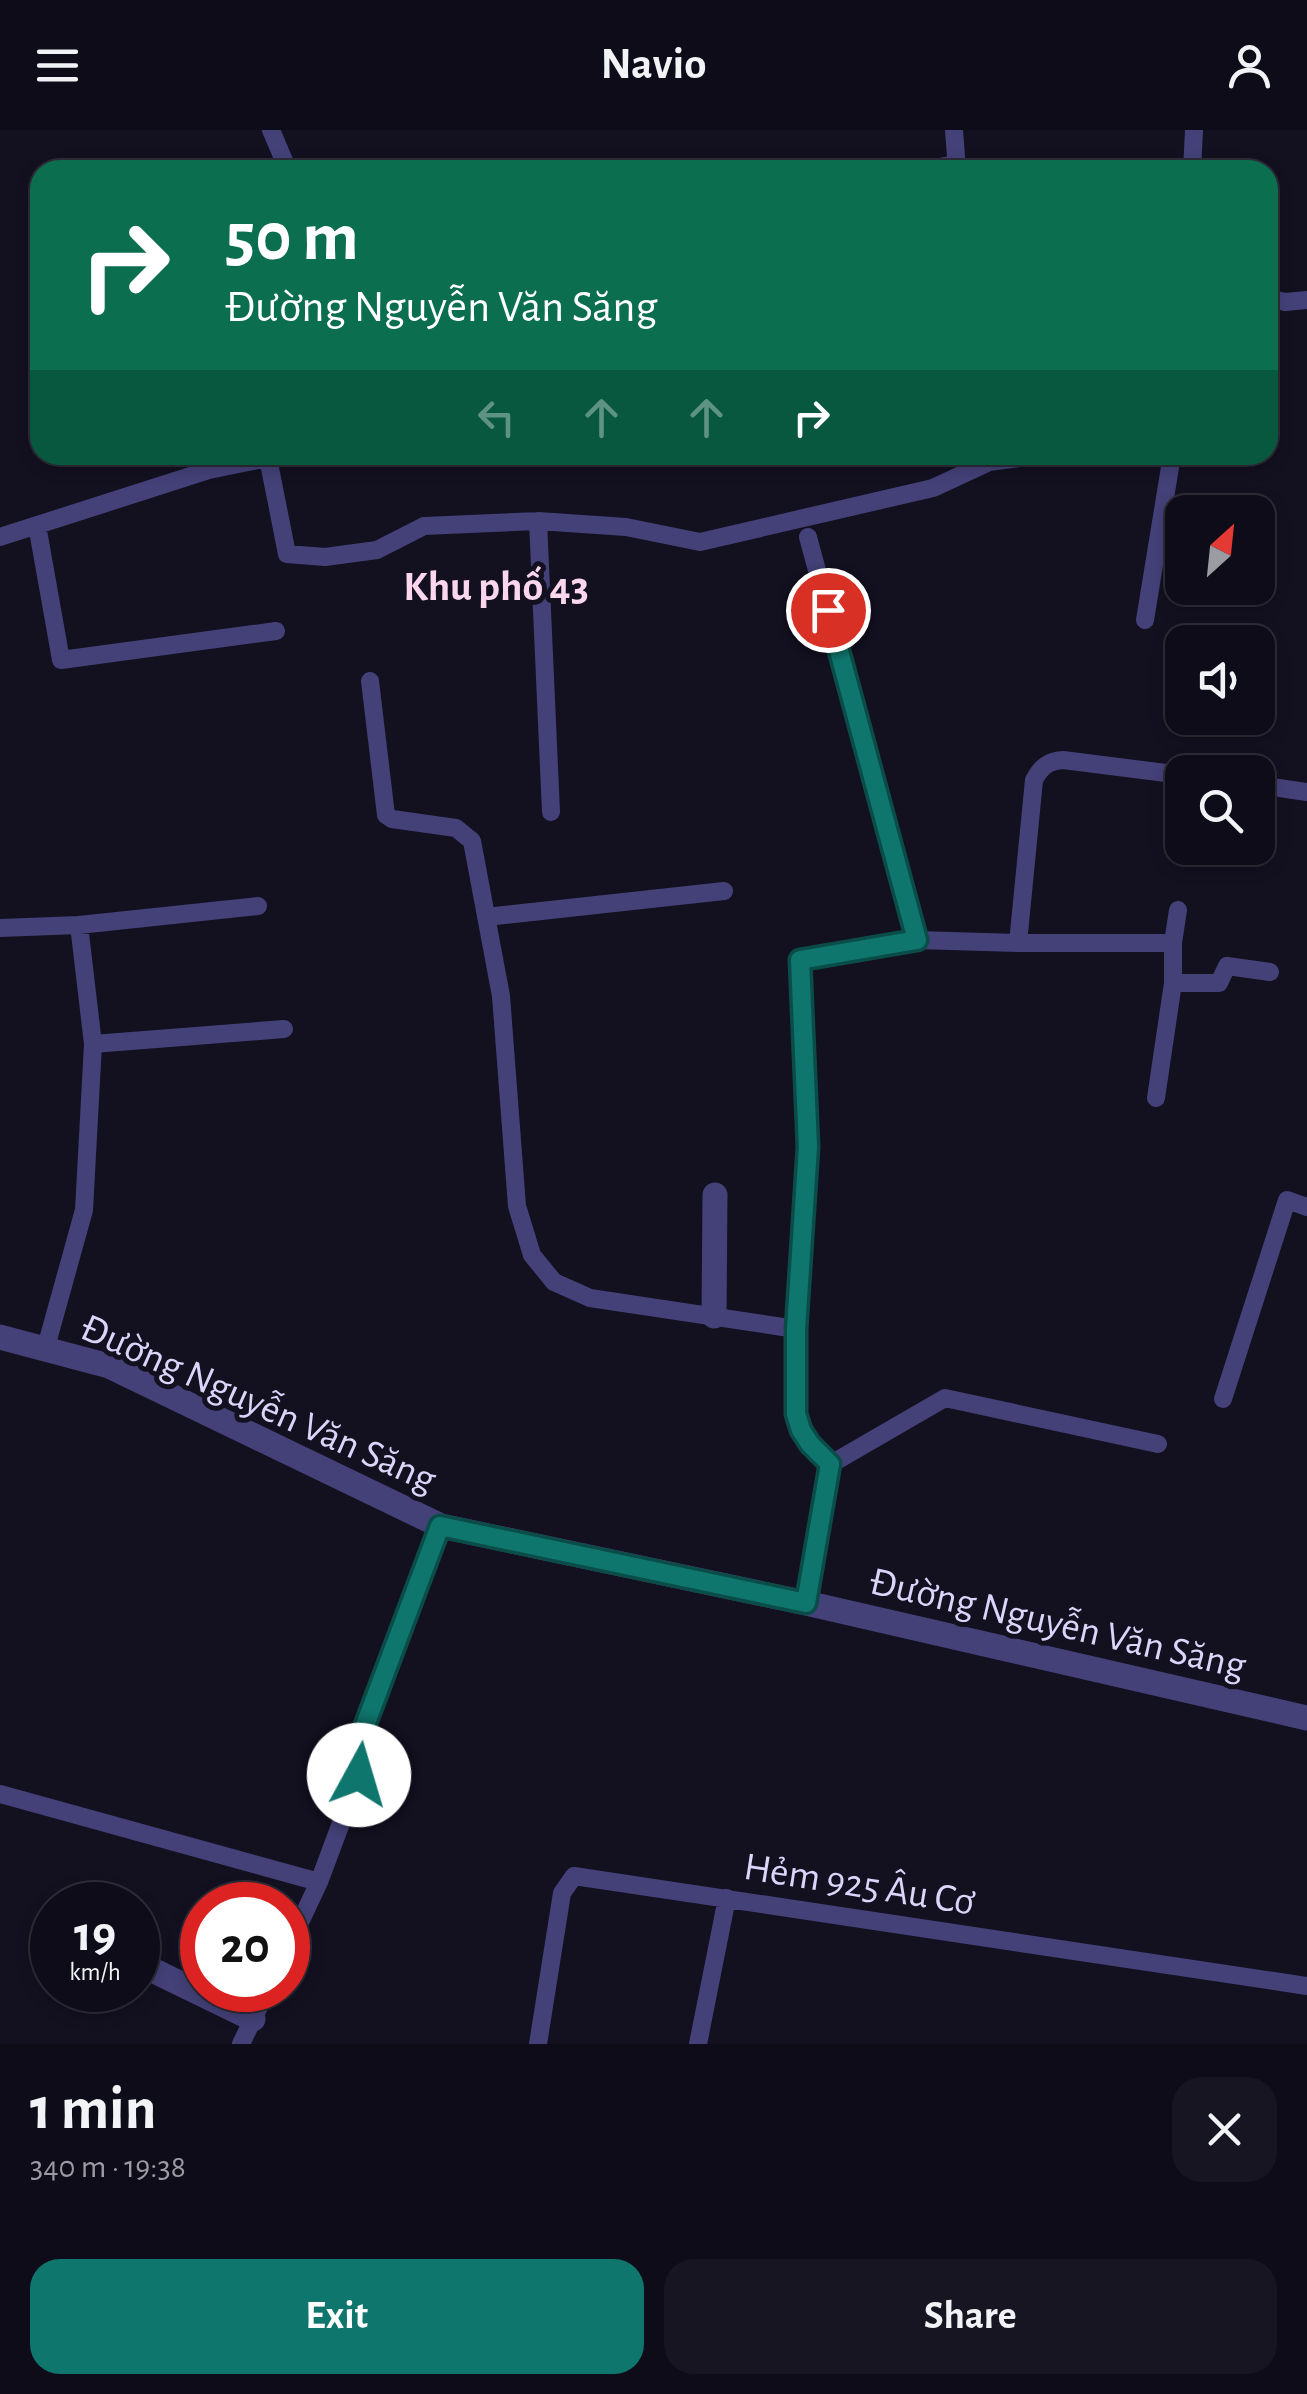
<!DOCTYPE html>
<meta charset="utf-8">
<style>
:root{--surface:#0e0c18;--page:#171521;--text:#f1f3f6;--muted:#9b9ba2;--line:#2e2c37;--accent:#0f766e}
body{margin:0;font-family:"Alegreya Sans",sans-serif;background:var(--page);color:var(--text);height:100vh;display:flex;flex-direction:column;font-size:38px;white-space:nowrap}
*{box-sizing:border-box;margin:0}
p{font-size:32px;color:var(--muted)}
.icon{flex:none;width:55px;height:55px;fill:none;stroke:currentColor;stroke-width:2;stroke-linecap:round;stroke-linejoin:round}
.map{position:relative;height:1914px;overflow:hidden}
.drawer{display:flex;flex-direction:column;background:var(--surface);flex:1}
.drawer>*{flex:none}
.banner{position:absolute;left:30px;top:30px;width:1248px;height:305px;border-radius:30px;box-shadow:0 5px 15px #0003,0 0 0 2px var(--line);background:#0b6e4f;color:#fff;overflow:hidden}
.needle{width:65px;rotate:27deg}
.buttons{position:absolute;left:1165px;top:365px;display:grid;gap:20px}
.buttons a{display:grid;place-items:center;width:110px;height:110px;border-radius:20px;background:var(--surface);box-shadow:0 5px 15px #0003,0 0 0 2px var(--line);font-size:50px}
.speed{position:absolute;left:30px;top:1752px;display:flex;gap:20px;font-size:50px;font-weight:700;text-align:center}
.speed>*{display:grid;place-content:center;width:130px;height:130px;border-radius:50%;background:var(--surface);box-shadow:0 5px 15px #0003,0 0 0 2px var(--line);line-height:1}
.speed small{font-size:25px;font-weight:400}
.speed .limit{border:15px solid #d22;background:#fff;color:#111}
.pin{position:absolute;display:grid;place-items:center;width:85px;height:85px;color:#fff;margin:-42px;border:5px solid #fff;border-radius:50%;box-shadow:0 2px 10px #0007}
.me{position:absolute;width:110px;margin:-55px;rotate:6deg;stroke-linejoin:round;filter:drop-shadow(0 0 8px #0008)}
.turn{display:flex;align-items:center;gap:35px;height:210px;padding:0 30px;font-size:45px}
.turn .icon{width:130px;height:130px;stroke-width:2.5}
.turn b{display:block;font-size:70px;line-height:85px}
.lanes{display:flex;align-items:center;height:95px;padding:0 30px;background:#0003;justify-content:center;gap:50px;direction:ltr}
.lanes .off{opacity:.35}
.round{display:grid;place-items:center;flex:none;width:105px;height:105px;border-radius:30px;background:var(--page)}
.summary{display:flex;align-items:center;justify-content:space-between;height:170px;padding:0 30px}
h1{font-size:60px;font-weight:700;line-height:75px}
.action{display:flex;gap:20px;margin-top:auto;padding:20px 30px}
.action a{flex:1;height:115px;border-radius:30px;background:var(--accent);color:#fff;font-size:40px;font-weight:700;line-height:115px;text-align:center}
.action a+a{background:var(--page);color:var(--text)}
header{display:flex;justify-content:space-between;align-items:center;height:130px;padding:0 30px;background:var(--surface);font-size:45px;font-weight:700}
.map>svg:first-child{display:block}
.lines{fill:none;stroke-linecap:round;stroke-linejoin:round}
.lane{stroke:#444179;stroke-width:18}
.street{stroke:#444179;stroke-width:25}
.route-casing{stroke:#0a4d48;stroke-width:25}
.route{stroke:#0f766e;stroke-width:18}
.labels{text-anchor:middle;stroke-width:10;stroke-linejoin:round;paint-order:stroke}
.street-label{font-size:40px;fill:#dad5f9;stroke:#131020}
.neighbourhood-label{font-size:42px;font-weight:bold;fill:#fad7ec;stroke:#131020}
</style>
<header><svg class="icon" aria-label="menu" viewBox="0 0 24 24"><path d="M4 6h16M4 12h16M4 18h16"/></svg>Navio<svg class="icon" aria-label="person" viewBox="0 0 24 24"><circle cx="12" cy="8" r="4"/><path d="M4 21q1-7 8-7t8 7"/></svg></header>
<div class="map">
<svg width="1307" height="1914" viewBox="0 0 1307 1914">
<rect width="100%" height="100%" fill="#131020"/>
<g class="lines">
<path class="lane" d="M 271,0 L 288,40
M 954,0 L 957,40
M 922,40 L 956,34
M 1192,40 L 1194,0
M 1268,168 L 1285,172 L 1307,170
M 538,391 L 551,682
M 37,395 L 61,530 L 276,501
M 0,407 L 209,340 L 268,328 L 287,424 L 325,427 L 377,420 L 424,396 L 538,391 L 626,397 L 700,412 L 933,358 L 989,332 L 1042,325
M 808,407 L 917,810
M 1145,490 L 1172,325
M 370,551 L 386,685 L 392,689 L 456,698 L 472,711 L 501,866 L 517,1076 L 532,1125 L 554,1152 L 590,1168 L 796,1199
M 1258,655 L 1307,662
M 486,787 L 724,761
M 0,798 L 79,795 L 258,776
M 1018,813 L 1173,813 L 1178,780
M 1173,853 L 1219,853 L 1227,836 L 1270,842
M 93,914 L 284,899
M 1156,968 L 1173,853 L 1173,813
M 46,1217 L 84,1080 L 93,914 L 79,795
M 1223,1269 L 1287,1070 L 1307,1077
M 831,1334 L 945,1268 L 1158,1314
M 806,1473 L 831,1334 L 809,1314 L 797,1284 L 796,1199 L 809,1017 L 800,830 L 917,810 L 1018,813 L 1034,650 C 1041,637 1048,631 1063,630 L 1182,645
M 0,1664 L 319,1752
M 288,1818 L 319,1752 L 359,1645 L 364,1598 L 441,1396
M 241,1914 L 267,1860
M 538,1914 L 562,1763 L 574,1746 L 1307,1856
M 698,1914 L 727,1768"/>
<path class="street" d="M 714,1186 L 715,1065
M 0,1207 L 109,1236 L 441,1396 L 806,1473 L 1307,1588
M 138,1833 L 253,1889"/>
</g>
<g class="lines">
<defs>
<path id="route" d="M 359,1645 L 364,1598 L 440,1396 L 806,1473 L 830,1334 L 810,1314 L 801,1300 L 796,1284 L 796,1199 L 808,1017 L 800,830 L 917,810 L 828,480"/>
</defs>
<use href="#route" class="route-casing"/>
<use href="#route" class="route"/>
</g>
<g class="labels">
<g class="street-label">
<text transform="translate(259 1272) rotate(24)" y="14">Đường Nguyễn Văn Săng</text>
<text transform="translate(1058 1492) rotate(13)" y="14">Đường Nguyễn Văn Săng</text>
<text transform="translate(860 1753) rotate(9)" y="14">Hẻm 925 Âu Cơ</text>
</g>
<g class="neighbourhood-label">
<text x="496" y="470">Khu phố 43</text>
</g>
</g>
</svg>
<div class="buttons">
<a><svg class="needle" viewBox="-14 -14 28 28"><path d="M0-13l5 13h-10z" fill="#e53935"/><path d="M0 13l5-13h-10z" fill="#9b9ba2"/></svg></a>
<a><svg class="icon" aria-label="sound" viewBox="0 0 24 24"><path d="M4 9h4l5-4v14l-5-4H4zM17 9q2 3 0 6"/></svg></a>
<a><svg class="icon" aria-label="search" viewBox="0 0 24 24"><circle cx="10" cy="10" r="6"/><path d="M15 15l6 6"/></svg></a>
</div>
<div class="speed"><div>19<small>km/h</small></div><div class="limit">20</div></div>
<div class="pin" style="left:828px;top:480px;background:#d93025"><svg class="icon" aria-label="arrive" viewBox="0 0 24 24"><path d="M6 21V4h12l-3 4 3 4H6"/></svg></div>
<svg class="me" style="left:359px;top:1645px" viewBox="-20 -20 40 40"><circle r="19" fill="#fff"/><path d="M0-13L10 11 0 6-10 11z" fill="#0f766e"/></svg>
<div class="banner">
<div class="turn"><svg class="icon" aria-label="right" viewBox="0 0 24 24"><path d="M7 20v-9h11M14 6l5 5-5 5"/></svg><div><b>50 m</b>Đường Nguyễn Văn Săng</div></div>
<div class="lanes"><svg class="icon off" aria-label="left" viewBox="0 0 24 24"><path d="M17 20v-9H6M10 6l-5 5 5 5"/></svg><svg class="icon off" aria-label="ahead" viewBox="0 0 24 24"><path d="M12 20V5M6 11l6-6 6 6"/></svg><svg class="icon off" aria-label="ahead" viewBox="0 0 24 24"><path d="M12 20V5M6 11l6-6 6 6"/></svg><svg class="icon" aria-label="right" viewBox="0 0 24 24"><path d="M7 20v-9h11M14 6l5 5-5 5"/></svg></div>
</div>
</div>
<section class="drawer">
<div class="summary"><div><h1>1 min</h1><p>340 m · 19:38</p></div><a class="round"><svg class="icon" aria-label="close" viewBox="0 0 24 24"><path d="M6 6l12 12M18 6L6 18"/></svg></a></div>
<div class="action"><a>Exit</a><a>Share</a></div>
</section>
